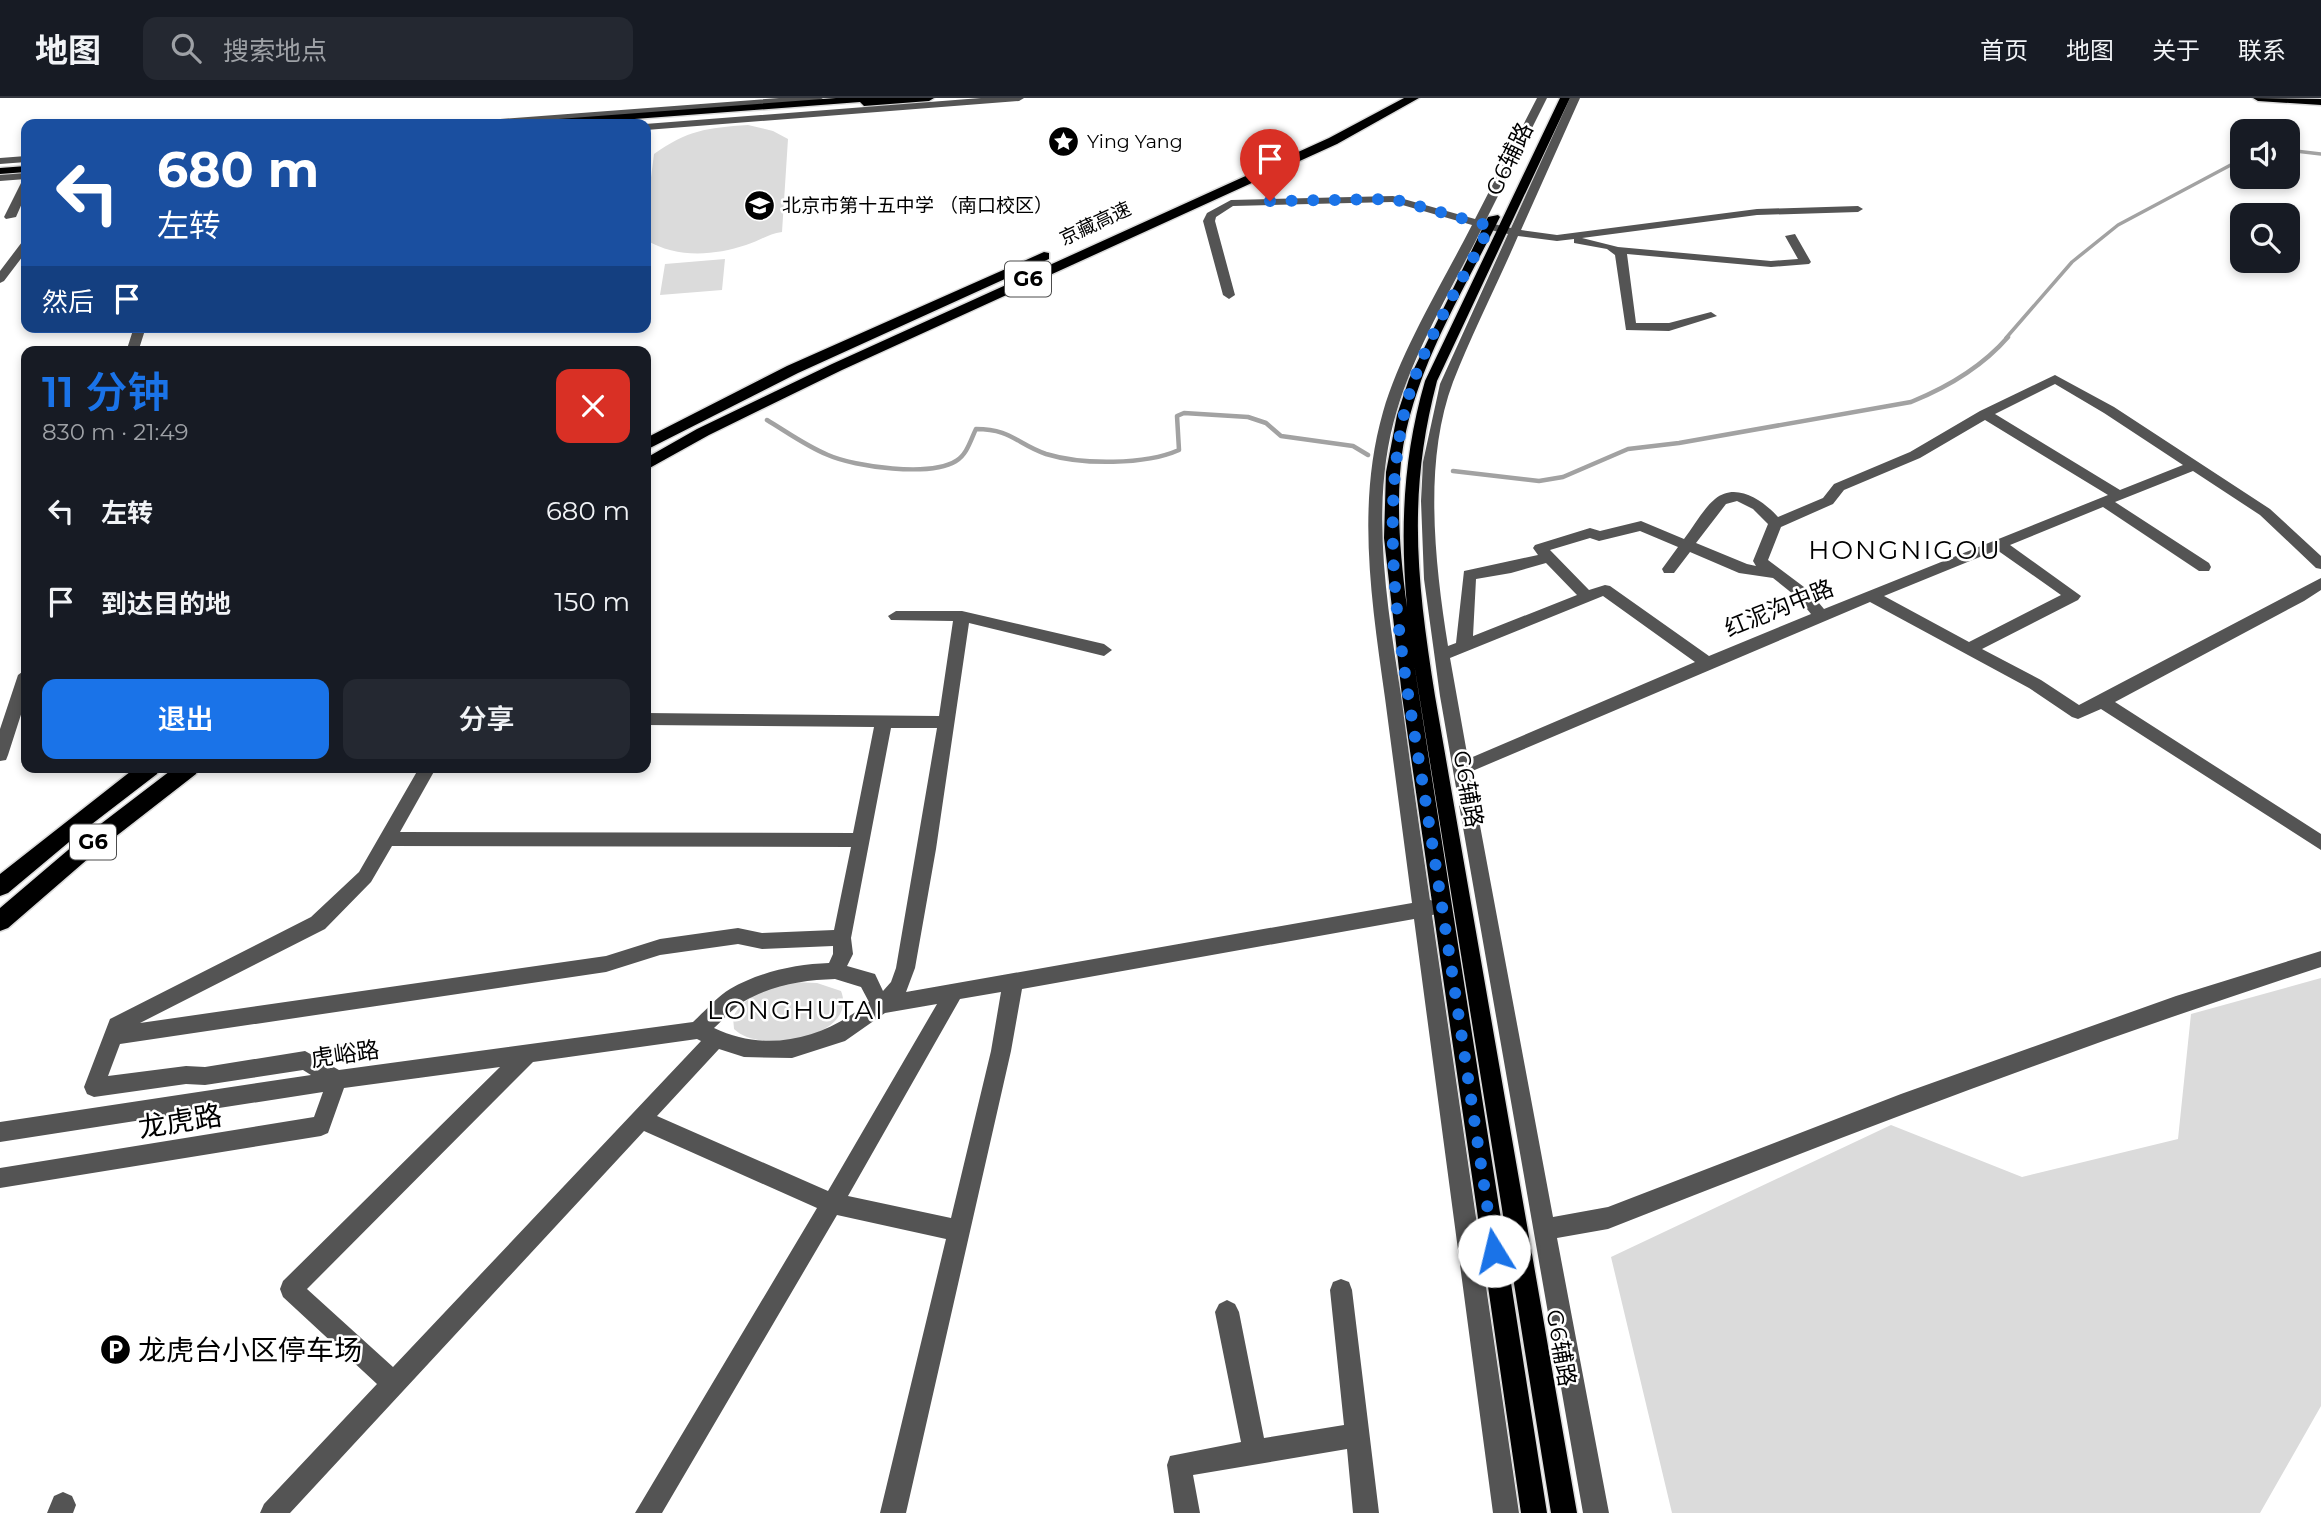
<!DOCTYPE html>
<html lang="zh">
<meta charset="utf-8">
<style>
:root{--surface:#171b24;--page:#242831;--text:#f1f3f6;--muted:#9ea1a6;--line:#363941;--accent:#1a73e8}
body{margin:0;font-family:Montserrat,"Noto Sans SC",sans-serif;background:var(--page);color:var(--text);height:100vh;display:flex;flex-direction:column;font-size:26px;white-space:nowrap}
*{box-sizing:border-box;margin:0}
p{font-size:23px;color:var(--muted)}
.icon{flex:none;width:38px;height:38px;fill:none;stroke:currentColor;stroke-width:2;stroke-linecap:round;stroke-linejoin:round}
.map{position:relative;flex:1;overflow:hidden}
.side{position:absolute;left:21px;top:248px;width:630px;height:427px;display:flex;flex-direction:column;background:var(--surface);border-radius:14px;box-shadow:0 4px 10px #0003}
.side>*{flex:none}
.banner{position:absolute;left:21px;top:21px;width:630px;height:214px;border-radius:14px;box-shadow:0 4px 10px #0003;background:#1a4fa0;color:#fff;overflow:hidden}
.tools{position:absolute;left:2230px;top:21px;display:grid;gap:14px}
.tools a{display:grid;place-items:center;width:70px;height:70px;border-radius:14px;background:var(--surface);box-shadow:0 4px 10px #0003;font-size:35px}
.pin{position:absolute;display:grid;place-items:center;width:60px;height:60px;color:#fff;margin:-72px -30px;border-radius:50% 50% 50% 0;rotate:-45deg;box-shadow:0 0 7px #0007}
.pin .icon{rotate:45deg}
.me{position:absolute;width:77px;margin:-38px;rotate:351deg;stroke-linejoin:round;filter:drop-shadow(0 0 5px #0008)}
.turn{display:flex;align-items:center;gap:24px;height:147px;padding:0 21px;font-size:32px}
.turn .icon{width:91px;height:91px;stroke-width:2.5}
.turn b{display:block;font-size:49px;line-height:60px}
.then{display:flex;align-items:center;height:66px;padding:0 21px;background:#0003;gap:14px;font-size:26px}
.round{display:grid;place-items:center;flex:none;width:74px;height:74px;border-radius:14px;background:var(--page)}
.overview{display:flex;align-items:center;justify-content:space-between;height:119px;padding:0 21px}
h1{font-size:42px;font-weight:600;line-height:52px;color:var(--accent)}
.cta{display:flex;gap:14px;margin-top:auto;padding:14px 21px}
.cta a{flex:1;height:80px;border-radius:14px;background:var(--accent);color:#fff;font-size:28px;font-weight:600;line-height:80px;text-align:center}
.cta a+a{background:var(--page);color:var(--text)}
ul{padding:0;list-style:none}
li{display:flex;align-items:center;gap:21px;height:91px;padding:0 21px}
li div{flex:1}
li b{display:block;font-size:26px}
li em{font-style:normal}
header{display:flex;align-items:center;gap:42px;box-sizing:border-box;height:98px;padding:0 35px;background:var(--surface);border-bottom:2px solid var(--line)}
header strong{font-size:33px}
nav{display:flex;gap:38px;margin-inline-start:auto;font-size:24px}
.search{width:490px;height:63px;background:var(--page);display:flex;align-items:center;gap:18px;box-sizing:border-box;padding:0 24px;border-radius:14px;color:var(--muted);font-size:26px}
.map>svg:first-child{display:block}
.green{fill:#dbdbdb}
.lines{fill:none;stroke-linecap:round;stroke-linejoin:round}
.stream-far1{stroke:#a2a2a2;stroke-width:3.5}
.stream{stroke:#a2a2a2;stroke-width:4.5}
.major-casing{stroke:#dbdbdb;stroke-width:3}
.highway-casing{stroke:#dbdbdb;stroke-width:3}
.minor{fill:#545454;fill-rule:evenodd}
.major{fill:#000;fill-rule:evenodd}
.highway{fill:#000;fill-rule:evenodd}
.route{stroke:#1a73e8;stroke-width:12;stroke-dasharray:0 21.6}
.labels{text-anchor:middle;stroke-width:5;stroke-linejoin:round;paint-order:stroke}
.far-poi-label{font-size:19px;fill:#000;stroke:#fff;text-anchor:start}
.far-street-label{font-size:19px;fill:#000;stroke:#fff}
.shield{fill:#fff;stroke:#4c4c4c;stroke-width:2}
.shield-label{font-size:21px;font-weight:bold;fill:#000}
.street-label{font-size:23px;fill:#000;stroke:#fff}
.quarter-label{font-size:26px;letter-spacing:2px;fill:#000;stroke:#fff}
.near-street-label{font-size:28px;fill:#000;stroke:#fff}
.near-poi-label{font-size:28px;fill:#000;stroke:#fff;text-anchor:start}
</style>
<header>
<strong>地图</strong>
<div class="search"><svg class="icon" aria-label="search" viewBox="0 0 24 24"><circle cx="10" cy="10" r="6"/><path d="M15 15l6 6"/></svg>搜索地点</div>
<nav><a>首页</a><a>地图</a><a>关于</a><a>联系</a></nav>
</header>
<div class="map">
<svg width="2321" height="1415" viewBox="0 0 2321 1415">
<rect width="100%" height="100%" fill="#fff"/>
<path class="green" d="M 748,27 L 773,33 L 788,41 L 782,134 C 768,136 759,143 746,147 C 713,158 676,160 646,142 L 646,119 L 654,56 C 688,32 706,30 748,27 Z
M 725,161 L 722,192 L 660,197 L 665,166 Z
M 2321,880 L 2321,1308 L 2260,1415 L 1672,1415 L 1611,1159 L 1891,1027 L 2022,1079 L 2178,1041 L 2191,916 Z
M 793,884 L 817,885 L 841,893 C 859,939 761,958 734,931 L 733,919 C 745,896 770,889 793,884 Z"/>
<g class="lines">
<path class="stream-far1" d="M 2287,52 L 2321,56
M 2006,240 L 2072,164 L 2118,127 L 2242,61"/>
<path class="stream" d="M 767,322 C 787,334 806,348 828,357 C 855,369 930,379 956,363 C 967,357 971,341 976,331 C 1011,331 1017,346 1046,356 C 1082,367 1145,367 1179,352 L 1177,318 L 1184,315 L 1248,319 L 1266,325 L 1281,338 L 1353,348 L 1368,357
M 1453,373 L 1539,383 L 1563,379 L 1628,351 L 1679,345 L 1911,304 C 1948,289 1982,269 2008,239"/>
<defs>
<path id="major" d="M 836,0 L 934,0 L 929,3 L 864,8 L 860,4 L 568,26 L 527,26 L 532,23 Z
M 1560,0 L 1570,0 L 1437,283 C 1407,397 1417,484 1435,598 L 1577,1415 L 1551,1415 L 1414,565 L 1547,1415 L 1521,1415 L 1402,598 L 1384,440 L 1386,374 L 1397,317 L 1409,281 L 1488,119 L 1498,117 L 1500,119 C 1460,200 1406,284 1400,376 C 1397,421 1401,464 1407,509 C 1400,431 1403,359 1425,283 Z
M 2253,0 L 2321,1 L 2321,7 L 2258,3 Z
M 26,68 L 26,74 L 0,76 L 0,70 Z"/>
<path id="highway" d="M 1404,0 L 1419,0 L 1337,46 L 842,272 L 709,337 L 646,372 L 646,360 L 697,331 L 832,266 L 1329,40 Z
M 1044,154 L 1049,155 L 1049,161 L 798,275 L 646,352 L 646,340 L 787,268 Z
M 135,670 L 160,670 L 157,676 L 75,739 L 8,795 L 0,798 L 0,776 Z
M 174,670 L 199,670 L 196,676 L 97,753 L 8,830 L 0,833 L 0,810 L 81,741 Z"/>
</defs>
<use href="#major" class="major-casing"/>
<use href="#highway" class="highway-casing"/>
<path class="minor" d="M 779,0 L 823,0 L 818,3 L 511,26 L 469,26 L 474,23 Z
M 981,0 L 1024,0 L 1019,3 L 646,32 L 645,26 Z
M 1537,0 L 1547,0 L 1485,124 L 1511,130 L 1570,0 L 1580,0 L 1521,132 L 1557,137 L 1757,111 L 1858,108 L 1863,111 L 1858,114 L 1757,117 L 1582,140 L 1618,149 L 1771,163 L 1798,161 L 1785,138 L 1795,136 L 1811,164 L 1809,166 L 1771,169 L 1627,156 L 1636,225 L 1669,225 L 1711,214 L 1717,218 L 1669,233 L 1626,232 L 1615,157 L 1607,151 L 1574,145 L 1574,141 L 1557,143 L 1518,138 C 1497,187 1472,235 1453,284 C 1423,364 1435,466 1448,548 L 1456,545 L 1464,473 L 1538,457 L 1533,450 L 1535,447 L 1590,430 L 1600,433 L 1641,423 L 1684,441 C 1694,428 1703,411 1715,401 C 1736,383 1764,403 1778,419 L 1823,400 L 1834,386 L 1910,354 L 1980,313 L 2055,277 L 2114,309 L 2270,411 L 2321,458 L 2321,471 L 2316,470 L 2260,417 L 2193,373 L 2115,404 L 2209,465 L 2211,469 L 2209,473 L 2199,473 L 2103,409 L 2010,447 L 2081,498 L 2078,502 L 1982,551 L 2041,582 L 2079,607 L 2321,480 L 2321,492 L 2304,503 L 2115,604 L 2321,736 L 2321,752 L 2101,611 L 2078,621 L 2072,619 L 2029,590 L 1870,504 L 1470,674 L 1553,1119 L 1608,1109 L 1901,996 L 2176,898 L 2321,853 L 2321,869 C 2080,947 1844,1038 1608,1131 L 1557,1140 L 1609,1415 L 1583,1415 L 1440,598 L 1424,481 L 1421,403 L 1423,364 L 1440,286 L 1508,136 L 1482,130 C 1453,189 1416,249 1397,312 C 1369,404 1387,505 1401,597 C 1410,666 1420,734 1430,802 L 1438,804 L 1440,810 L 1438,816 L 1432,817 L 1519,1415 L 1493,1415 L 1414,821 L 1022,891 L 1011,953 L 906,1415 L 880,1415 L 946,1141 L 837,1117 L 662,1415 L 635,1415 L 817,1110 L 644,1033 L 290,1415 L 260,1415 L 264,1406 L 377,1286 L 283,1199 L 280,1191 L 283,1183 L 500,969 L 344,990 L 328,1035 L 321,1038 L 0,1090 L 0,1070 L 314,1019 L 323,994 L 0,1044 L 0,1024 L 311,977 L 303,972 L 205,987 L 186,986 L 94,999 L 87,996 L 84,989 L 110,921 L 311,819 L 359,774 L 419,670 L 436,670 L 400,734 L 853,735 L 874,629 L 646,627 L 646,615 L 939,618 L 953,523 L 891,522 L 888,518 L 896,513 L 962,513 L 1104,546 L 1112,552 L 1104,558 L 969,525 L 936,751 L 915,870 L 906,894 L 1412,805 C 1403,737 1394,668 1385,600 C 1372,506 1356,408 1383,314 C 1400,254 1443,184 1472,127 L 1392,104 L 1233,108 L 1216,119 L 1215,123 L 1235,197 L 1229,201 L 1223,197 L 1203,123 L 1207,115 L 1231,102 L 1393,98 L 1475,121 ZM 2055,286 L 2104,315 L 2183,367 L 2120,392 L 1995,316 ZM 1985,322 L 2108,397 L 1824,511 L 1808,492 L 1768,462 L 1781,429 L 1833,406 L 1844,392 L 1920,360 ZM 1737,403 L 1753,411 L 1768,426 L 1753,463 L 1756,468 L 1747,466 L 1696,445 L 1726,406 ZM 1640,433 L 1678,449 L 1662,471 L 1664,475 L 1674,475 L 1690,454 L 1739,475 L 1773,480 L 1798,500 L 1811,516 L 1709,558 L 1610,488 L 1605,487 L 1589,492 L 1550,452 L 1590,440 L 1599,443 ZM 1997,452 L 2061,497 L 1969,544 L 1884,498 ZM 1546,465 L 1577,497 L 1473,538 L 1476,481 L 1511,475 ZM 1603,498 L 1695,564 L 1468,661 L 1450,560 ZM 891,630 L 937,630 L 896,870 L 891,884 L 883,893 L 875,876 L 847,868 L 853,856 L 851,840 ZM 392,748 L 851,749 L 834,832 L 762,835 L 738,830 L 660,841 L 606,858 L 140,925 L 325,831 L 371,784 ZM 738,846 L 762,851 L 833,848 L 833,856 L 829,865 C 796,866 759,874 730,891 C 717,899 705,913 693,924 L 339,972 L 305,953 L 205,969 L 186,968 L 108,978 L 120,946 L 606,874 L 660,857 ZM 835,881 L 861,889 L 869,904 C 825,940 768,956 714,930 C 723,922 733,910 743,904 C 771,887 804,882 835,881 ZM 1001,894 L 991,953 L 951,1120 L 848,1098 L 960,901 ZM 937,906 L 828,1093 L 657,1018 L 719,951 L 744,959 L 792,960 L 845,943 L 885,915 ZM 697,941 L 701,943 L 393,1269 L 307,1191 L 533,964 Z
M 26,58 L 26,64 L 0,66 L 0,60 Z
M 26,75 L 26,81 L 0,83 L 0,77 Z
M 26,82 L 26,96 L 16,119 L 6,121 L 4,119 L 21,85 Z
M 26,143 L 26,154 L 4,183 L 0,185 L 0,173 L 22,144 Z
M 134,229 L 146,229 L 138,254 L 126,254 Z
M 26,571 L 26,601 L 8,657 L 6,662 L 0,663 L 0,631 L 18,577 Z
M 1341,1181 L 1349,1184 L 1352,1192 L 1379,1415 L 1353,1415 L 1347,1351 L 1193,1377 L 1200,1415 L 1174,1415 L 1167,1367 L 1170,1358 L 1241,1344 L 1215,1214 L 1219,1206 L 1227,1202 L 1235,1206 L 1239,1214 L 1264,1340 L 1344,1327 L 1330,1192 L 1333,1184 Z
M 63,1394 L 72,1398 L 76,1407 L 73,1415 L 47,1415 L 54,1398 Z"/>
<use href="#major" class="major"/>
<use href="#highway" class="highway"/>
</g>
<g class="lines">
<path class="route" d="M 1270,103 L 1393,101 L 1490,128 C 1460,188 1416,255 1403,321 C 1376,453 1408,588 1428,719 C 1451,864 1472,1008 1494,1153"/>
</g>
<defs>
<symbol id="sight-disc" viewBox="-11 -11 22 22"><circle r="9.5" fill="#000" stroke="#fff"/><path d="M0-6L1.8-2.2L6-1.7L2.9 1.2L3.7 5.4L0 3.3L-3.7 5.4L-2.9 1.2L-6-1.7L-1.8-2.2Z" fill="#fff"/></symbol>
<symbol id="school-disc" viewBox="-11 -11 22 22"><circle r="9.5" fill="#000" stroke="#fff"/><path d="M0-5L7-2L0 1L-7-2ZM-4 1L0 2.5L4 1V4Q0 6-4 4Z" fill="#fff"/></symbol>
<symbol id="parking-disc" viewBox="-11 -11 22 22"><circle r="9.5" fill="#000" stroke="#fff"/><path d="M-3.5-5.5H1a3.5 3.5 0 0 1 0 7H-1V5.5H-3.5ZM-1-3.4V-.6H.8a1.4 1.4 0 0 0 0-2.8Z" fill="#fff"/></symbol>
</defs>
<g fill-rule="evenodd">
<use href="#sight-disc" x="1046" y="26" width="35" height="35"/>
<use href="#school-disc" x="742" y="90" width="35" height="35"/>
<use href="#parking-disc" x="98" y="1234" width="35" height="35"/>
</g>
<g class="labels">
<g class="far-poi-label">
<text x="1087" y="50">Ying Yang</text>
<text x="782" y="114">北京市第十五中学 （南口校区）</text>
</g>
<g class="far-street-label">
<text transform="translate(1095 125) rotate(-25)" y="7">京藏高速</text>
</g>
<g class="shield">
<rect x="1005" y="163.5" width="46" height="35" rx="5"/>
<rect x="70" y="726.5" width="46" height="35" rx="5"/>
</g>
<g class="shield-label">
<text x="1028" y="188">G6</text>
<text x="93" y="751">G6</text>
</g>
<g class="street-label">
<text transform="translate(1509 61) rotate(-64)" y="8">G6辅路</text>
<text transform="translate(1779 510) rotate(-22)" y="8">红泥沟中路</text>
<text transform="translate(1468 691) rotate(80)" y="8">G6辅路</text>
<text transform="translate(345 956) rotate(-8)" y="8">虎峪路</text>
<text transform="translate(1561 1250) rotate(80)" y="8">G6辅路</text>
</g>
<g class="quarter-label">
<text x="1905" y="461">HONGNIGOU</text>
<text x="796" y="921">LONGHUTAI</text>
</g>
<g class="near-street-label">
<text transform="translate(180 1023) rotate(-9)" y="10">龙虎路</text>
</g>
<g class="near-poi-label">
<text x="138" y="1262">龙虎台小区停车场</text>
</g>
</g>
</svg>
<div class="tools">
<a><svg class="icon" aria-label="sound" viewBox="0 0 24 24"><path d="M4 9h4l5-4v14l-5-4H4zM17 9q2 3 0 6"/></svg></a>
<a><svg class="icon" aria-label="search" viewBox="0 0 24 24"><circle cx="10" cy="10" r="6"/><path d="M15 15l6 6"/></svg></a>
</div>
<div class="pin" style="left:1270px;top:103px;background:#d93025"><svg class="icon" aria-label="arrive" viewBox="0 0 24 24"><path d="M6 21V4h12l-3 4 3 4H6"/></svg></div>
<svg class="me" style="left:1494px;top:1153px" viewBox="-20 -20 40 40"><circle r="19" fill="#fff"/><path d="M0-13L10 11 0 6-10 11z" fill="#1a73e8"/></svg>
<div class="banner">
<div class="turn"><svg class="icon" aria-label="left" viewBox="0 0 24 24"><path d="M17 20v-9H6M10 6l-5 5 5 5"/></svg><div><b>680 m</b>左转</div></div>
<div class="then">然后<svg class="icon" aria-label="arrive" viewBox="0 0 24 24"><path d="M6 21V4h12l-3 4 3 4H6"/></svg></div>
</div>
<section class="side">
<div class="overview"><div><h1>11 分钟</h1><p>830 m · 21:49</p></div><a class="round" style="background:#d93025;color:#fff"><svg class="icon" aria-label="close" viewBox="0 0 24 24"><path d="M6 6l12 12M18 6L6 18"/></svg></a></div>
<ul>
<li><svg class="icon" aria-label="left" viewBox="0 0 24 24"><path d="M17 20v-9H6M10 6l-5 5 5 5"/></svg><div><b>左转</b></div><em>680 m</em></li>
<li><svg class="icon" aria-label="arrive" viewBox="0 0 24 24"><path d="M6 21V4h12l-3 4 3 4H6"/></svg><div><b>到达目的地</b></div><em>150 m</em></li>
</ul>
<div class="cta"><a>退出</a><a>分享</a></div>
</section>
</div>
